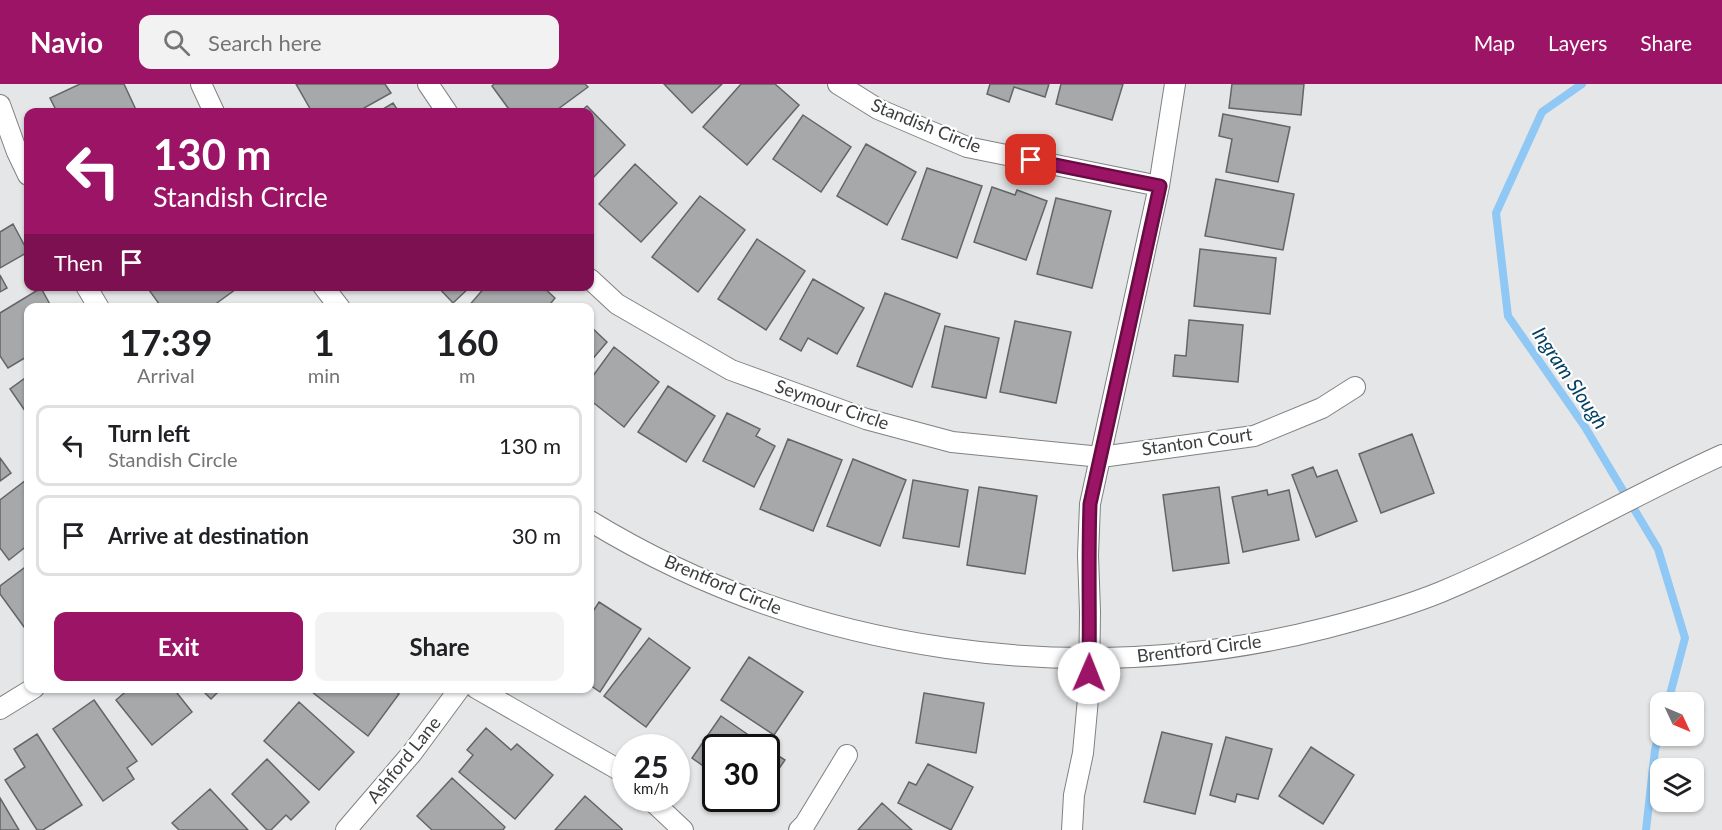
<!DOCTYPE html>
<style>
:root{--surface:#fff;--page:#f2f2f2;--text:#202124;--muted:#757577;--line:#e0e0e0;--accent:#9b1466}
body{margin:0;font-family:Lato,sans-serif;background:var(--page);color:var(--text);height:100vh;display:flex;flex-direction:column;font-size:22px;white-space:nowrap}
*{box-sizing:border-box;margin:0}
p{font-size:20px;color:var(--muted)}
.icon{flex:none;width:33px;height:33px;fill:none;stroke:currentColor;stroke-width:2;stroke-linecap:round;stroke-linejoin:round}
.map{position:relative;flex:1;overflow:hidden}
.details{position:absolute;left:24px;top:219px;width:570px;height:390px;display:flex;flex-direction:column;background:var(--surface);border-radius:12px;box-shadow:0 2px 4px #0004}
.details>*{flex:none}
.guide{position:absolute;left:24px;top:24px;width:570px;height:183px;border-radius:12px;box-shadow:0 2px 4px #0004;background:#9b1466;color:#fff;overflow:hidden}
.needle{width:39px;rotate:134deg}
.controls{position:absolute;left:1650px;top:608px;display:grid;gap:12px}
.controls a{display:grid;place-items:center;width:54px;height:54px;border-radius:12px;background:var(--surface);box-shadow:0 2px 4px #0004;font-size:30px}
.speed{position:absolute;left:612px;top:650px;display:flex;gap:12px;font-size:30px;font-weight:700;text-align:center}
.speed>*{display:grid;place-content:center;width:78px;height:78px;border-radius:50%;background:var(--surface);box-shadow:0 2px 4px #0004;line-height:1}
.speed small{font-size:15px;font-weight:400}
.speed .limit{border:3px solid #111;border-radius:9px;background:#fff;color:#111}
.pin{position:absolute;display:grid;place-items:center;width:51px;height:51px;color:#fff;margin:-26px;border-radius:12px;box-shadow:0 3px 9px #0006}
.me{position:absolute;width:66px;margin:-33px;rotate:1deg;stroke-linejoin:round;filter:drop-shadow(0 0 4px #0008)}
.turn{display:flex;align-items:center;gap:21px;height:126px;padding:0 30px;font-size:27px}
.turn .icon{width:78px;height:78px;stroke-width:2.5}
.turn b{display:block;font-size:42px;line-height:51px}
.then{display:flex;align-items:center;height:57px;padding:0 30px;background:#0003;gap:12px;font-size:22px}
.eta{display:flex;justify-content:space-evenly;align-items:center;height:102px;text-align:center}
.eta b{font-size:36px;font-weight:700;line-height:42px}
.action{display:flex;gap:12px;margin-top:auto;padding:12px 30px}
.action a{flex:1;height:69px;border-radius:12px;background:var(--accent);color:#fff;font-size:24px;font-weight:700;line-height:69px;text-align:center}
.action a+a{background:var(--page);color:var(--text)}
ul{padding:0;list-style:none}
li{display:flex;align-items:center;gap:18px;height:81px;margin:0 12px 9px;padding:0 18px;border:3px solid var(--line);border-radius:12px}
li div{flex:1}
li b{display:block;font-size:22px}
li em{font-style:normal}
header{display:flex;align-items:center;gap:36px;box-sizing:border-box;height:84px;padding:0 30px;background:var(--accent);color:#fff}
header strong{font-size:28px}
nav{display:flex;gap:33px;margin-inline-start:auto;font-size:21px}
.search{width:420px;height:54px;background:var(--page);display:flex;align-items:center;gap:15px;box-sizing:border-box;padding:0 21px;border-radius:12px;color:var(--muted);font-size:22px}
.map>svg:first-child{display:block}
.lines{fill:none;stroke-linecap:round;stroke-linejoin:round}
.stream{stroke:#8fc8f4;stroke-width:8}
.building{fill:#a7a8a9;stroke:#646566;stroke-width:1.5}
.street-casing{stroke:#808182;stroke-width:22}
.street{stroke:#fff;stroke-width:20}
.route-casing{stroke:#650d42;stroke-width:15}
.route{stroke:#9b1466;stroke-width:10}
.labels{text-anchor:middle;stroke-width:4.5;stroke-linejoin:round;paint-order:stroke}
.street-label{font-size:18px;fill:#3c3d3d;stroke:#fff}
.water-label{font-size:20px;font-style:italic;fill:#034063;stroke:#fff}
</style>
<header>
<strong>Navio</strong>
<div class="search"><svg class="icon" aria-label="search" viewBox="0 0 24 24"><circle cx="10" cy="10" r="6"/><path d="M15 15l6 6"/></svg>Search here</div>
<nav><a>Map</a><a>Layers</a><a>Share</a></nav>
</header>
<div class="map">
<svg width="1722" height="746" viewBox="0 0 1722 746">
<rect width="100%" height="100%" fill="#e5e6e7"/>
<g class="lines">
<path class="stream" d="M 1582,0 L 1542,28 L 1496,129 L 1508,232 L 1585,343 L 1658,465 L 1685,554 L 1668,618
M 1646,746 L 1655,666 L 1660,645"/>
</g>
<path class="building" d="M 80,0 L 124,0 L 137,28 L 57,28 L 50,14 Z
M 296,0 L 385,0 L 391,9 L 357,28 L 312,28 Z
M 494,0 L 585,0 L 588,3 L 554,28 L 511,28 L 492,2 Z
M 664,0 L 722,0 L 692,29 Z
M 741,0 L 775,0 L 799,21 L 747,81 L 703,43 Z
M 990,0 L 1049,0 L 1045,13 L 1014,3 L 1009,18 L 987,10 Z
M 1061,0 L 1123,0 L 1112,36 L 1056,20 Z
M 1232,0 L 1304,0 L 1301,31 L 1229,24 Z
M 393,19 L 399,28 L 378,28 Z
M 587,22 L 625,61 L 590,97 L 590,28 L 580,28 Z
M 1223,30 L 1290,43 L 1278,98 L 1226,88 L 1232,55 L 1219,52 Z
M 803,31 L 851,63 L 821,108 L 773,75 Z
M 866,60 L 916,88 L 887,141 L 837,112 Z
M 635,80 L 677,119 L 641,158 L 599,120 Z
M 927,84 L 982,102 L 957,174 L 902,155 Z
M 1216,95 L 1294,110 L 1283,166 L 1205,152 Z
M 992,103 L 1015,111 L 1017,106 L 1047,117 L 1026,176 L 974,158 Z
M 700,112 L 745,146 L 698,208 L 652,173 Z
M 1056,114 L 1111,127 L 1092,204 L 1037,190 Z
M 13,140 L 28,168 L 0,184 L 0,148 Z
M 757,155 L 805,187 L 766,246 L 718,215 Z
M 1200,165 L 1276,174 L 1270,230 L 1194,222 Z
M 0,191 L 7,204 L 0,208 Z
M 813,195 L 864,224 L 837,270 L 808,254 L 801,267 L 780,255 Z
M 154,202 L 234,202 L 236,205 L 210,224 L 162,224 L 149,206 Z
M 437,202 L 471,202 L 453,219 Z
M 486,202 L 542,202 L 555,214 L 547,224 L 467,224 Z
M 41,204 L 52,224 L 28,224 L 28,272 L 8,284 L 0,272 L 0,229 Z
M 885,209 L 940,230 L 912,303 L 857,282 Z
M 1189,236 L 1243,241 L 1238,298 L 1173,292 L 1175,271 L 1186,272 Z
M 1015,237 L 1071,248 L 1056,319 L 1000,308 Z
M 590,242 L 607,258 L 590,278 Z
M 945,242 L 999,254 L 986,314 L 932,303 Z
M 614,263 L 659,298 L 624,343 L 590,316 L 590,296 Z
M 28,292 L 28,331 L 10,305 Z
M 668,302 L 715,332 L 686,378 L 638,348 Z
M 727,329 L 760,345 L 756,352 L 775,362 L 754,403 L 703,377 Z
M 1412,350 L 1434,409 L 1381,429 L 1359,370 Z
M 788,355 L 842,376 L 813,447 L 760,425 Z
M 0,374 L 11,389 L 0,397 Z
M 853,375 L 906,396 L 880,462 L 827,442 Z
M 1313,383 L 1317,393 L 1337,386 L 1357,437 L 1316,453 L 1292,391 Z
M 26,396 L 28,399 L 28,461 L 9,476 L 0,464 L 0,416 Z
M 913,396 L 968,406 L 959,463 L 903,454 Z
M 979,403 L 1037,412 L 1025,490 L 967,481 Z
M 1219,403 L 1229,479 L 1173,487 L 1163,411 Z
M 1267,406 L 1268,411 L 1289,406 L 1299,456 L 1243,468 L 1232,413 Z
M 28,481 L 28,546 L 27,547 L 0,510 L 0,502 Z
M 599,518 L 641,545 L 600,608 L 590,601 L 590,532 Z
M 649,554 L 690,584 L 646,643 L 604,612 Z
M 749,573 L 803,608 L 774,651 L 721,616 Z
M 130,604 L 173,604 L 192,628 L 152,661 L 116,616 Z
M 200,604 L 222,604 L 211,615 Z
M 307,604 L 391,604 L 399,610 L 368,652 Z
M 924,609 L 984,619 L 976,669 L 916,659 Z
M 94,616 L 137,677 L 127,684 L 134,695 L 103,717 L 53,645 Z
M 299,618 L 354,668 L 319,706 L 264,657 Z
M 721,632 L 766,663 L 716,663 L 716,691 L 692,674 Z
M 486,644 L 511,666 L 517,660 L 553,691 L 515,735 L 459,688 L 473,671 L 467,666 Z
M 1162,648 L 1212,660 L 1195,730 L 1144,718 Z
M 37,650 L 82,721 L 43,746 L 37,746 L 5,696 L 25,683 L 14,665 Z
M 1226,653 L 1272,665 L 1258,715 L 1237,710 L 1235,718 L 1210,711 Z
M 1311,663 L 1354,691 L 1323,740 L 1279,712 Z
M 766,664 L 785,676 L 766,703 Z
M 267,675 L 309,718 L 291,736 L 286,731 L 271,746 L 267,746 L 232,710 Z
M 928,680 L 973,703 L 951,746 L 898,719 L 909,698 L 916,701 Z
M 452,694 L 505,743 L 503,746 L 432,746 L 417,732 Z
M 210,705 L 248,746 L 179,746 L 172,739 Z
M 585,712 L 622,745 L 622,746 L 555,746 Z
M 0,714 L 19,746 L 0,746 Z
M 882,719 L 912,746 L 858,746 Z"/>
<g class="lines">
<defs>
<path id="street" d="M 201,0 L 214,28
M 428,0 L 447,28
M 838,0 L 878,25 L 967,63 L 1159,102
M 0,21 L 17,68 L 28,91
M 590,195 L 617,220 L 731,286 L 866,335 L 952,358 L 1101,373 L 1254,352 L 1322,324 L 1355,303
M 86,202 L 99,224
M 323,202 L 340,224
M 590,437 C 808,570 1079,607 1326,544 C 1365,534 1404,523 1441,508 C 1537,468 1627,414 1722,371
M 476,604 L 619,686 L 626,692
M 0,625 L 34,604
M 649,714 L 683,746
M 346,746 L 412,669 L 460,604
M 799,746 L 805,740 L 847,671
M 1072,746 L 1074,711 L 1083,669 L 1089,604 L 1090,528 L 1088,471 L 1090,420 L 1159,102 L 1175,0"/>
</defs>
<use href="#street" class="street-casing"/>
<use href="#street" class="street"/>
</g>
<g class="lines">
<defs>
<path id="route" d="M 1031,76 L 1160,102 L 1090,420 C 1088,477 1090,533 1089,589"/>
</defs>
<use href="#route" class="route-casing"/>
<use href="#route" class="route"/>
</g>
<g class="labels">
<g class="street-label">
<text transform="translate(926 42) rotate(22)" y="6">Standish Circle</text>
<text transform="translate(832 321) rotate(19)" y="6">Seymour Circle</text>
<text transform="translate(1197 358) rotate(-8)" y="6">Stanton Court</text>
<text transform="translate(723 501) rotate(23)" y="6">Brentford Circle</text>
<text transform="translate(1199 565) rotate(-7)" y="6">Brentford Circle</text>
<text transform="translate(404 676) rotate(-51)" y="6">Ashford Lane</text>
</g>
<g class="water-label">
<text transform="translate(1570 294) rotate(56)" y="7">Ingram Slough</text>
</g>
</g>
</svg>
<div class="controls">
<a><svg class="needle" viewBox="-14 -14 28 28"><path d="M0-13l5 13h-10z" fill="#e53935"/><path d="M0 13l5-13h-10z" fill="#757577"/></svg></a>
<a><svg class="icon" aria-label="layers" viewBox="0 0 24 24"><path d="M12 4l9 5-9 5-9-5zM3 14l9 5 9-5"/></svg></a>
</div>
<div class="speed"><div>25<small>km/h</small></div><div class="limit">30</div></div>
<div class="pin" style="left:1031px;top:76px;background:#d93025"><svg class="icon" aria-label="arrive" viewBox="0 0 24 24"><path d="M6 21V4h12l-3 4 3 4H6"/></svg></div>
<svg class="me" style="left:1089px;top:589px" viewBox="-20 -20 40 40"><circle r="19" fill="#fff"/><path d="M0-13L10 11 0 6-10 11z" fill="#9b1466"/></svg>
<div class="guide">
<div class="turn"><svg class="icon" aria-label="left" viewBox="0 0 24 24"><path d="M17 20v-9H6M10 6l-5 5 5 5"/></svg><div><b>130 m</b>Standish Circle</div></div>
<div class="then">Then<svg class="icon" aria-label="arrive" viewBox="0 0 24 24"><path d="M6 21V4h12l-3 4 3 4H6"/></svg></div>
</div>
<section class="details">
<div class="eta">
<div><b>17:39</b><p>Arrival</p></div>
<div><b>1</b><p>min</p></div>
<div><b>160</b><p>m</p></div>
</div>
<ul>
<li><svg class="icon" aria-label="left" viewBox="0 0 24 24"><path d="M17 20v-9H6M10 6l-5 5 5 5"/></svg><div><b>Turn left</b><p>Standish Circle</p></div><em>130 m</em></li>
<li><svg class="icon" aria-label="arrive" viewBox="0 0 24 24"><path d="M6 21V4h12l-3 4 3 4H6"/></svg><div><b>Arrive at destination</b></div><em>30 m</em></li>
</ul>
<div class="action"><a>Exit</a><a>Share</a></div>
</section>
</div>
